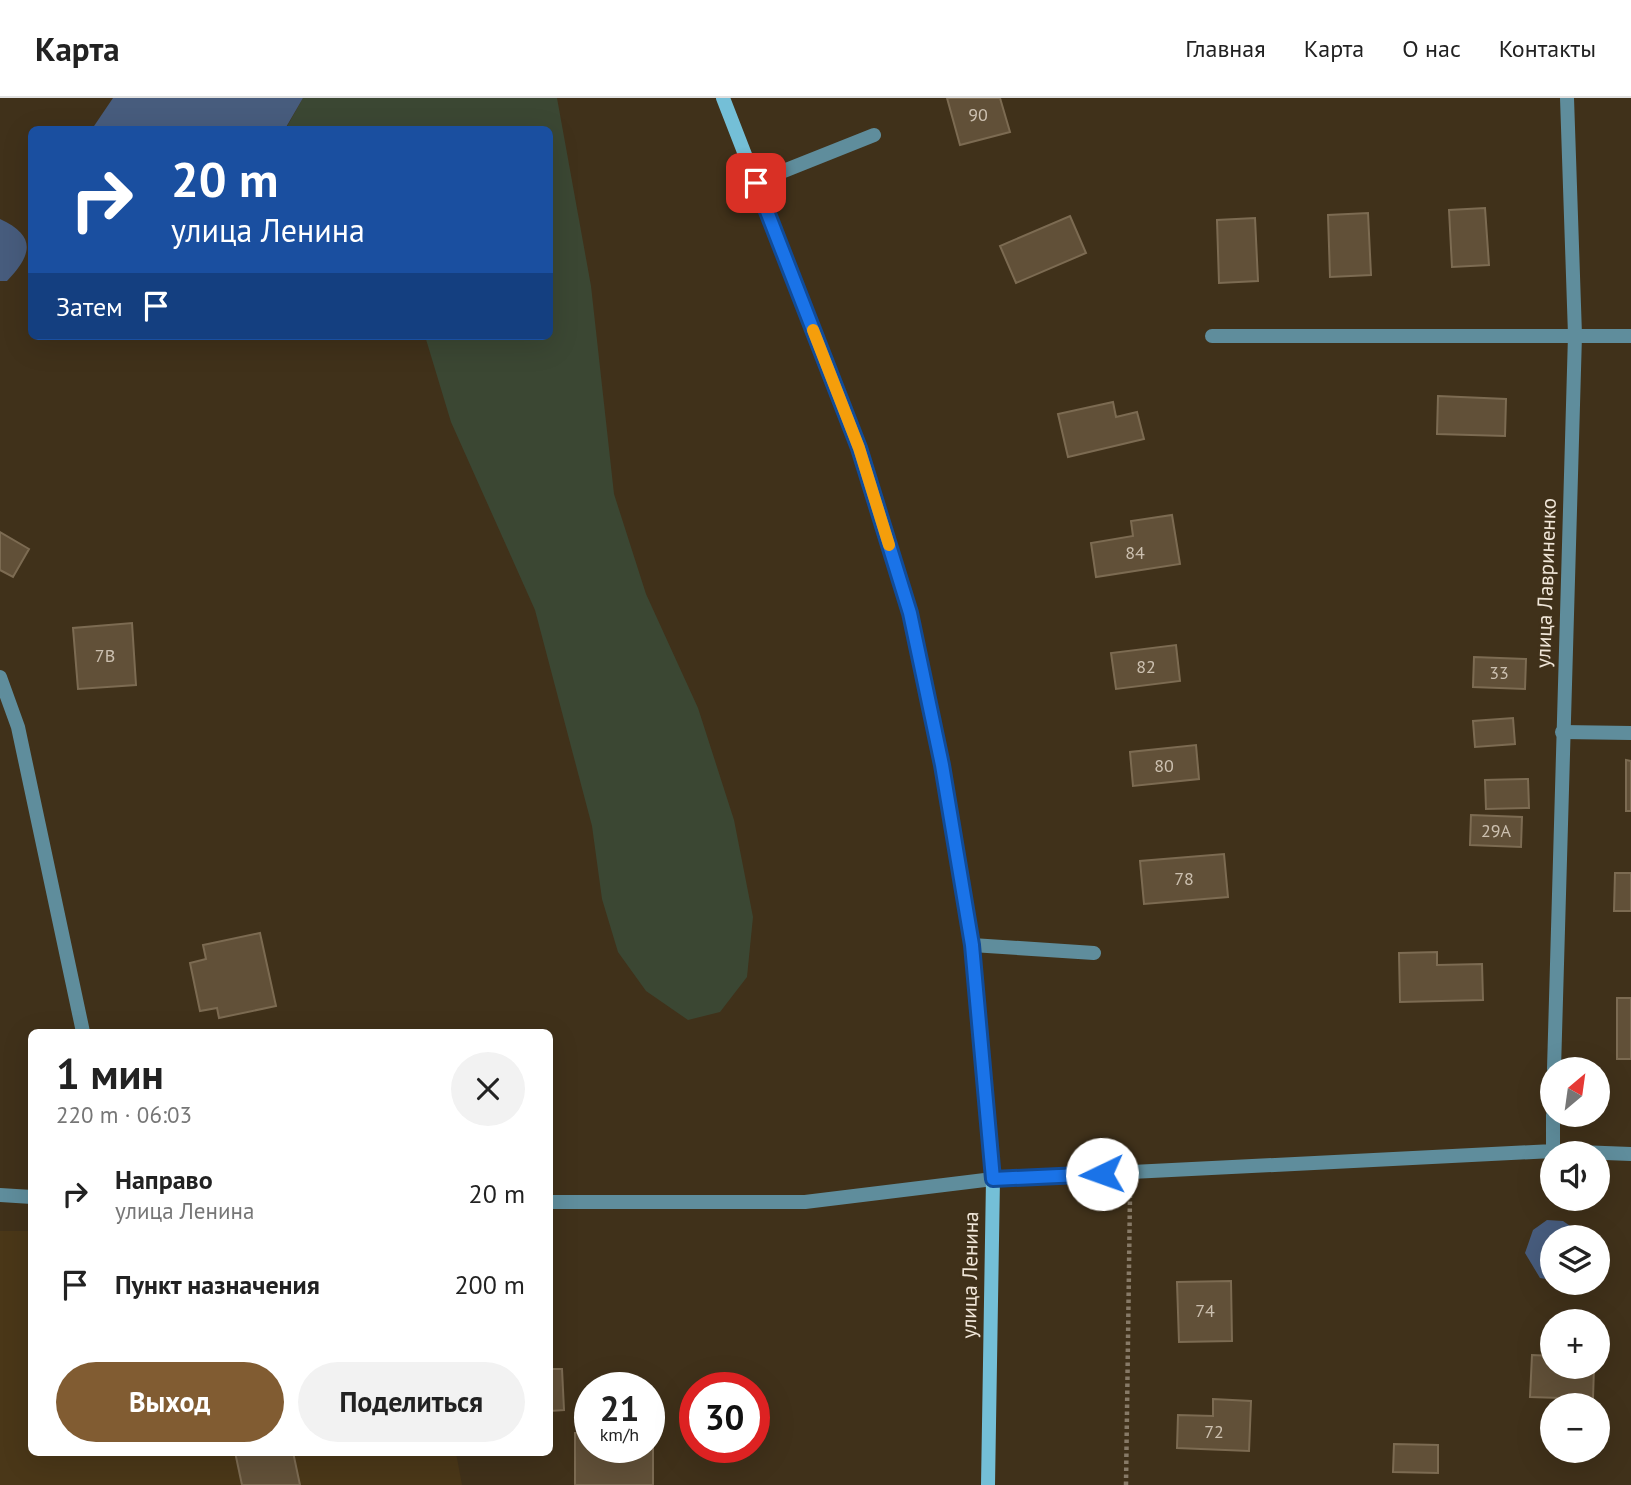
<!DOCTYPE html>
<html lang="ru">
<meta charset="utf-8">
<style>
:root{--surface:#fff;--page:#f2f2f2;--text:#222;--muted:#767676;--line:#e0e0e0;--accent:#815c32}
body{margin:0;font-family:"PT Sans",sans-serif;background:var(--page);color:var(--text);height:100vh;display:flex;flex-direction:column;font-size:26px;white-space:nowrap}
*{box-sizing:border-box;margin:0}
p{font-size:23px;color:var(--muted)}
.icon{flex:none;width:38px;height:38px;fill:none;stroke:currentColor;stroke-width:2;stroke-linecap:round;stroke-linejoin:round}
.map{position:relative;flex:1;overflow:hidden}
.side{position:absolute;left:28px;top:931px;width:525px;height:427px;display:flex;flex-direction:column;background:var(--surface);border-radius:10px;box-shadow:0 7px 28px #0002}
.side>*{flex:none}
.hud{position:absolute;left:28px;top:28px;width:525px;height:214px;border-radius:10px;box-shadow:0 7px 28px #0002;background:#1a4fa0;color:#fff;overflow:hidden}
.needle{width:46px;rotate:29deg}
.fabs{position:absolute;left:1540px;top:959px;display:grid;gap:14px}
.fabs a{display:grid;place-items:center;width:70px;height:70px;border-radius:50%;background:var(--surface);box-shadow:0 7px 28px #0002;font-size:35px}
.speed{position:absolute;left:574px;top:1274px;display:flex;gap:14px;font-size:35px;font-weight:700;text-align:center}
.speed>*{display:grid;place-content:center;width:91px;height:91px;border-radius:50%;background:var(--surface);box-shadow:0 7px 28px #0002;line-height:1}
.speed small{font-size:18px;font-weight:400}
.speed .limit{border:10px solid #d22;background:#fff;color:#111}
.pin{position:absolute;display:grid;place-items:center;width:60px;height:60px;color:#fff;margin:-30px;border-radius:14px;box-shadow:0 4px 10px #0006}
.me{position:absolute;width:77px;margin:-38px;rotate:267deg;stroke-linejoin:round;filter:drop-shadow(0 0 5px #0008)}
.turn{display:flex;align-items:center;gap:24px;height:147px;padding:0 28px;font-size:32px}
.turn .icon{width:91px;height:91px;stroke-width:2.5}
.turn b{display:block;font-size:49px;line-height:60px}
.then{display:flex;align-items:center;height:66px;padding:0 28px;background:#0003;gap:14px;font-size:26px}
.round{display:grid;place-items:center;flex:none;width:74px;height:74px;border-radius:37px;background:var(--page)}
.headline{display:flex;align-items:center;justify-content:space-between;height:119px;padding:0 28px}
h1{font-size:42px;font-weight:700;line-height:52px}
.cta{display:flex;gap:14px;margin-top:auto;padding:14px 28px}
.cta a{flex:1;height:80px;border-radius:42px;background:var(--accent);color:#fff;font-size:28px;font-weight:700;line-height:80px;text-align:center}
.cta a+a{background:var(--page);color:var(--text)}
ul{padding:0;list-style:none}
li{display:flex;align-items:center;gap:21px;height:91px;padding:0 28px}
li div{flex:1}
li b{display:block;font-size:26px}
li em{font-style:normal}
header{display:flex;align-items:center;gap:42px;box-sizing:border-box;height:98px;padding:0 35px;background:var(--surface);border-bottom:2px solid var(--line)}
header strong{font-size:33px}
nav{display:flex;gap:38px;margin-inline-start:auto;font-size:24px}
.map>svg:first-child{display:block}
.built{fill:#4a3718}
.green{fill:#3b4733}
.water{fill:#475c7d}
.building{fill:#615038;stroke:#7c6b52;stroke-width:2}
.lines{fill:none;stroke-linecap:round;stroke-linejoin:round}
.path{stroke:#877a67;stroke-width:4.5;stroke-dasharray:3.5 3.5;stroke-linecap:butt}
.lane{stroke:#5f8d9c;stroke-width:14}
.street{stroke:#5f8d9c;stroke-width:14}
.secondary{stroke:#74bfd7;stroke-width:14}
.route-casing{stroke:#114b97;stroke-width:18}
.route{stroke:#1a73e8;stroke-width:12}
.slow{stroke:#f59e0b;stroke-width:12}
.labels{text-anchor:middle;stroke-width:5;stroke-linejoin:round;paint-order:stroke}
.number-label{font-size:18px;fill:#ccc0b0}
.street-label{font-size:21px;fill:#f0e6d8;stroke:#40311a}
</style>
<header>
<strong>Карта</strong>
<nav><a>Главная</a><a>Карта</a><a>О нас</a><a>Контакты</a></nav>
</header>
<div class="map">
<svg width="1631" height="1387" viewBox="0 0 1631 1387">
<rect width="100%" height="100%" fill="#40311a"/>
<path class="built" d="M 0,1133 L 31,1133 L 32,1354 L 456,1355 L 462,1387 L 0,1387 Z"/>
<path class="green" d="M 303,0 L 557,0 L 591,188 L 614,396 L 646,496 L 698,610 L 734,722 L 753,819 L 747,879 L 720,914 L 688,922 L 646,893 L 618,854 L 602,801 L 592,728 L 535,512 L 451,324 L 425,238 L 550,238 L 550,32 L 285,32 Z"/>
<path class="water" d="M 113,0 L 303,0 L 285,31 L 92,31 Z
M 0,121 C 37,138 32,157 7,183 L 0,183 Z
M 1547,1122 L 1563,1123 L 1586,1139 L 1552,1139 L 1552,1182 L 1540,1180 L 1525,1155 L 1533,1132 Z"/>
<path class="building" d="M 947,0 L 1000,0 L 1010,34 L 960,47 Z
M 1485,110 L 1489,167 L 1452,169 L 1449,112 Z
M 1368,115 L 1371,177 L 1330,179 L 1328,117 Z
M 1070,118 L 1086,155 L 1016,185 L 1000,148 Z
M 1255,120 L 1258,183 L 1219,185 L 1217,122 Z
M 1438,298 L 1506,301 L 1505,338 L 1437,336 Z
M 1113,304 L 1116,319 L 1137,314 L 1144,341 L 1068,359 L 1058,316 Z
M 1172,417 L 1180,466 L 1096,479 L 1091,445 L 1133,438 L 1131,423 Z
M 0,434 L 29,451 L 13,479 L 0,472 Z
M 132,525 L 136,587 L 78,591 L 73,530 Z
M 1176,547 L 1180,583 L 1116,591 L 1111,555 Z
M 1474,559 L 1526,561 L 1525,591 L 1473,589 Z
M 1513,620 L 1515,646 L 1475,649 L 1473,623 Z
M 1196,647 L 1199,681 L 1133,688 L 1130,654 Z
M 1626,662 L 1631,663 L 1631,713 L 1626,713 Z
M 1528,681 L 1529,710 L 1486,711 L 1485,682 Z
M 1471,717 L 1522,719 L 1521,749 L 1470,747 Z
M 1224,756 L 1228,799 L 1144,806 L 1140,763 Z
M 1615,775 L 1631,775 L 1631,813 L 1614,813 Z
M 260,835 L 276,908 L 219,920 L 217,910 L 200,913 L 190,865 L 206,861 L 203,847 Z
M 1437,854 L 1437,867 L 1482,866 L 1483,902 L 1400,904 L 1399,855 Z
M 1617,900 L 1631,900 L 1631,961 L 1617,961 Z
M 1231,1183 L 1232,1243 L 1179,1244 L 1177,1184 Z
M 1532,1257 L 1552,1258 L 1552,1269 L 1594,1269 L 1593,1301 L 1530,1299 Z
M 550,1271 L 562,1271 L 564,1312 L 550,1313 Z
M 1213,1301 L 1251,1303 L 1249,1353 L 1177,1350 L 1178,1317 L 1213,1318 Z
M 575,1335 L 590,1335 L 590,1349 L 649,1349 L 649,1335 L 653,1335 L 653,1387 L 575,1387 Z
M 1394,1346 L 1438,1347 L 1438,1375 L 1393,1374 Z
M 235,1354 L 293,1354 L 300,1387 L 242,1387 Z"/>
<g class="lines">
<path class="path" d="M 1126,1387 L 1130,1097"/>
<path class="lane" d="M 756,84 L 874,37
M 0,579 L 18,629 L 83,934
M 1562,634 L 1631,635
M 972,847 L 1094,855
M 0,1097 L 32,1099
M 550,1104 L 805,1104 L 993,1081"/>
<path class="street" d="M 1212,238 L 1631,238
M 1554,971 L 1575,237 L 1567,0
M 1553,1053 L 1553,1017
M 993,1081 L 1553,1053 L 1631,1056"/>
<path class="secondary" d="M 723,0 L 859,350 L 910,515 L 942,667 L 972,847 L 993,1081 L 988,1387"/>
</g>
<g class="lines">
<defs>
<path id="route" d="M 756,85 L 859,350 L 910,515 L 942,667 L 972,847 L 993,1081 L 1102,1076"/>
</defs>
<use href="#route" class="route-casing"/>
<use href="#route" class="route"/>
<path class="slow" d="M 813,232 L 859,350 L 889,447"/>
</g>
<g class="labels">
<g class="number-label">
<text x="978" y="23">90</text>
<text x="1135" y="461">84</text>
<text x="105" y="564">7В</text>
<text x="1146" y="575">82</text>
<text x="1499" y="581">33</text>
<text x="1164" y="674">80</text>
<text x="1496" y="739">29А</text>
<text x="1184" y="787">78</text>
<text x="1205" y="1219">74</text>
<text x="1214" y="1340">72</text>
</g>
<g class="street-label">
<text transform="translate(1546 485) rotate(-88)" y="7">улица Лавриненко</text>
<text transform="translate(970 1177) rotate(-89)" y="7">улица Ленина</text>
</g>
</g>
</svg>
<div class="fabs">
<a><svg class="needle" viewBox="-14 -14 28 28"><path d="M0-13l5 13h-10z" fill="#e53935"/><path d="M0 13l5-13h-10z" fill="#767676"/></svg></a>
<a><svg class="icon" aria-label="sound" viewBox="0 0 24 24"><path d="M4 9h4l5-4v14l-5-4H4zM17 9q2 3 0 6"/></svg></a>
<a><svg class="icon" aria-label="layers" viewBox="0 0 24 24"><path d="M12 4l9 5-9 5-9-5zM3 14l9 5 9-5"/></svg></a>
<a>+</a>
<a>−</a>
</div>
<div class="speed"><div>21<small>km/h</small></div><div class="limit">30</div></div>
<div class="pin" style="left:756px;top:85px;background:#d93025"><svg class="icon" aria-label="arrive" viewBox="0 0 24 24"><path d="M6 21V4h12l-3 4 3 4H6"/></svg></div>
<svg class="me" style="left:1102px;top:1076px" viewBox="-20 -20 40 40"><circle r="19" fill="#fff"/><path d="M0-13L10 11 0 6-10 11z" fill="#1a73e8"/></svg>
<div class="hud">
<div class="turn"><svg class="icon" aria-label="right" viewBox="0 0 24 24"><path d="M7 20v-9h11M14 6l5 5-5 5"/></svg><div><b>20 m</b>улица Ленина</div></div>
<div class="then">Затем<svg class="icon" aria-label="arrive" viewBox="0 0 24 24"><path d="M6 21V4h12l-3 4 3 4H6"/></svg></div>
</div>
<section class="side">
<div class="headline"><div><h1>1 мин</h1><p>220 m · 06:03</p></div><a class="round"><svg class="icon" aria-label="close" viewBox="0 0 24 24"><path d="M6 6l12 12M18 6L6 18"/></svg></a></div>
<ul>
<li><svg class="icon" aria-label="right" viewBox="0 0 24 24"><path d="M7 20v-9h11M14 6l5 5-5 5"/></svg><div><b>Направо</b><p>улица Ленина</p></div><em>20 m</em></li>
<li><svg class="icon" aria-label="arrive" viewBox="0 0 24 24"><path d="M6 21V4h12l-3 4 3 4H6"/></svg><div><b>Пункт назначения</b></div><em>200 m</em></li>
</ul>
<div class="cta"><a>Выход</a><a>Поделиться</a></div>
</section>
</div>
